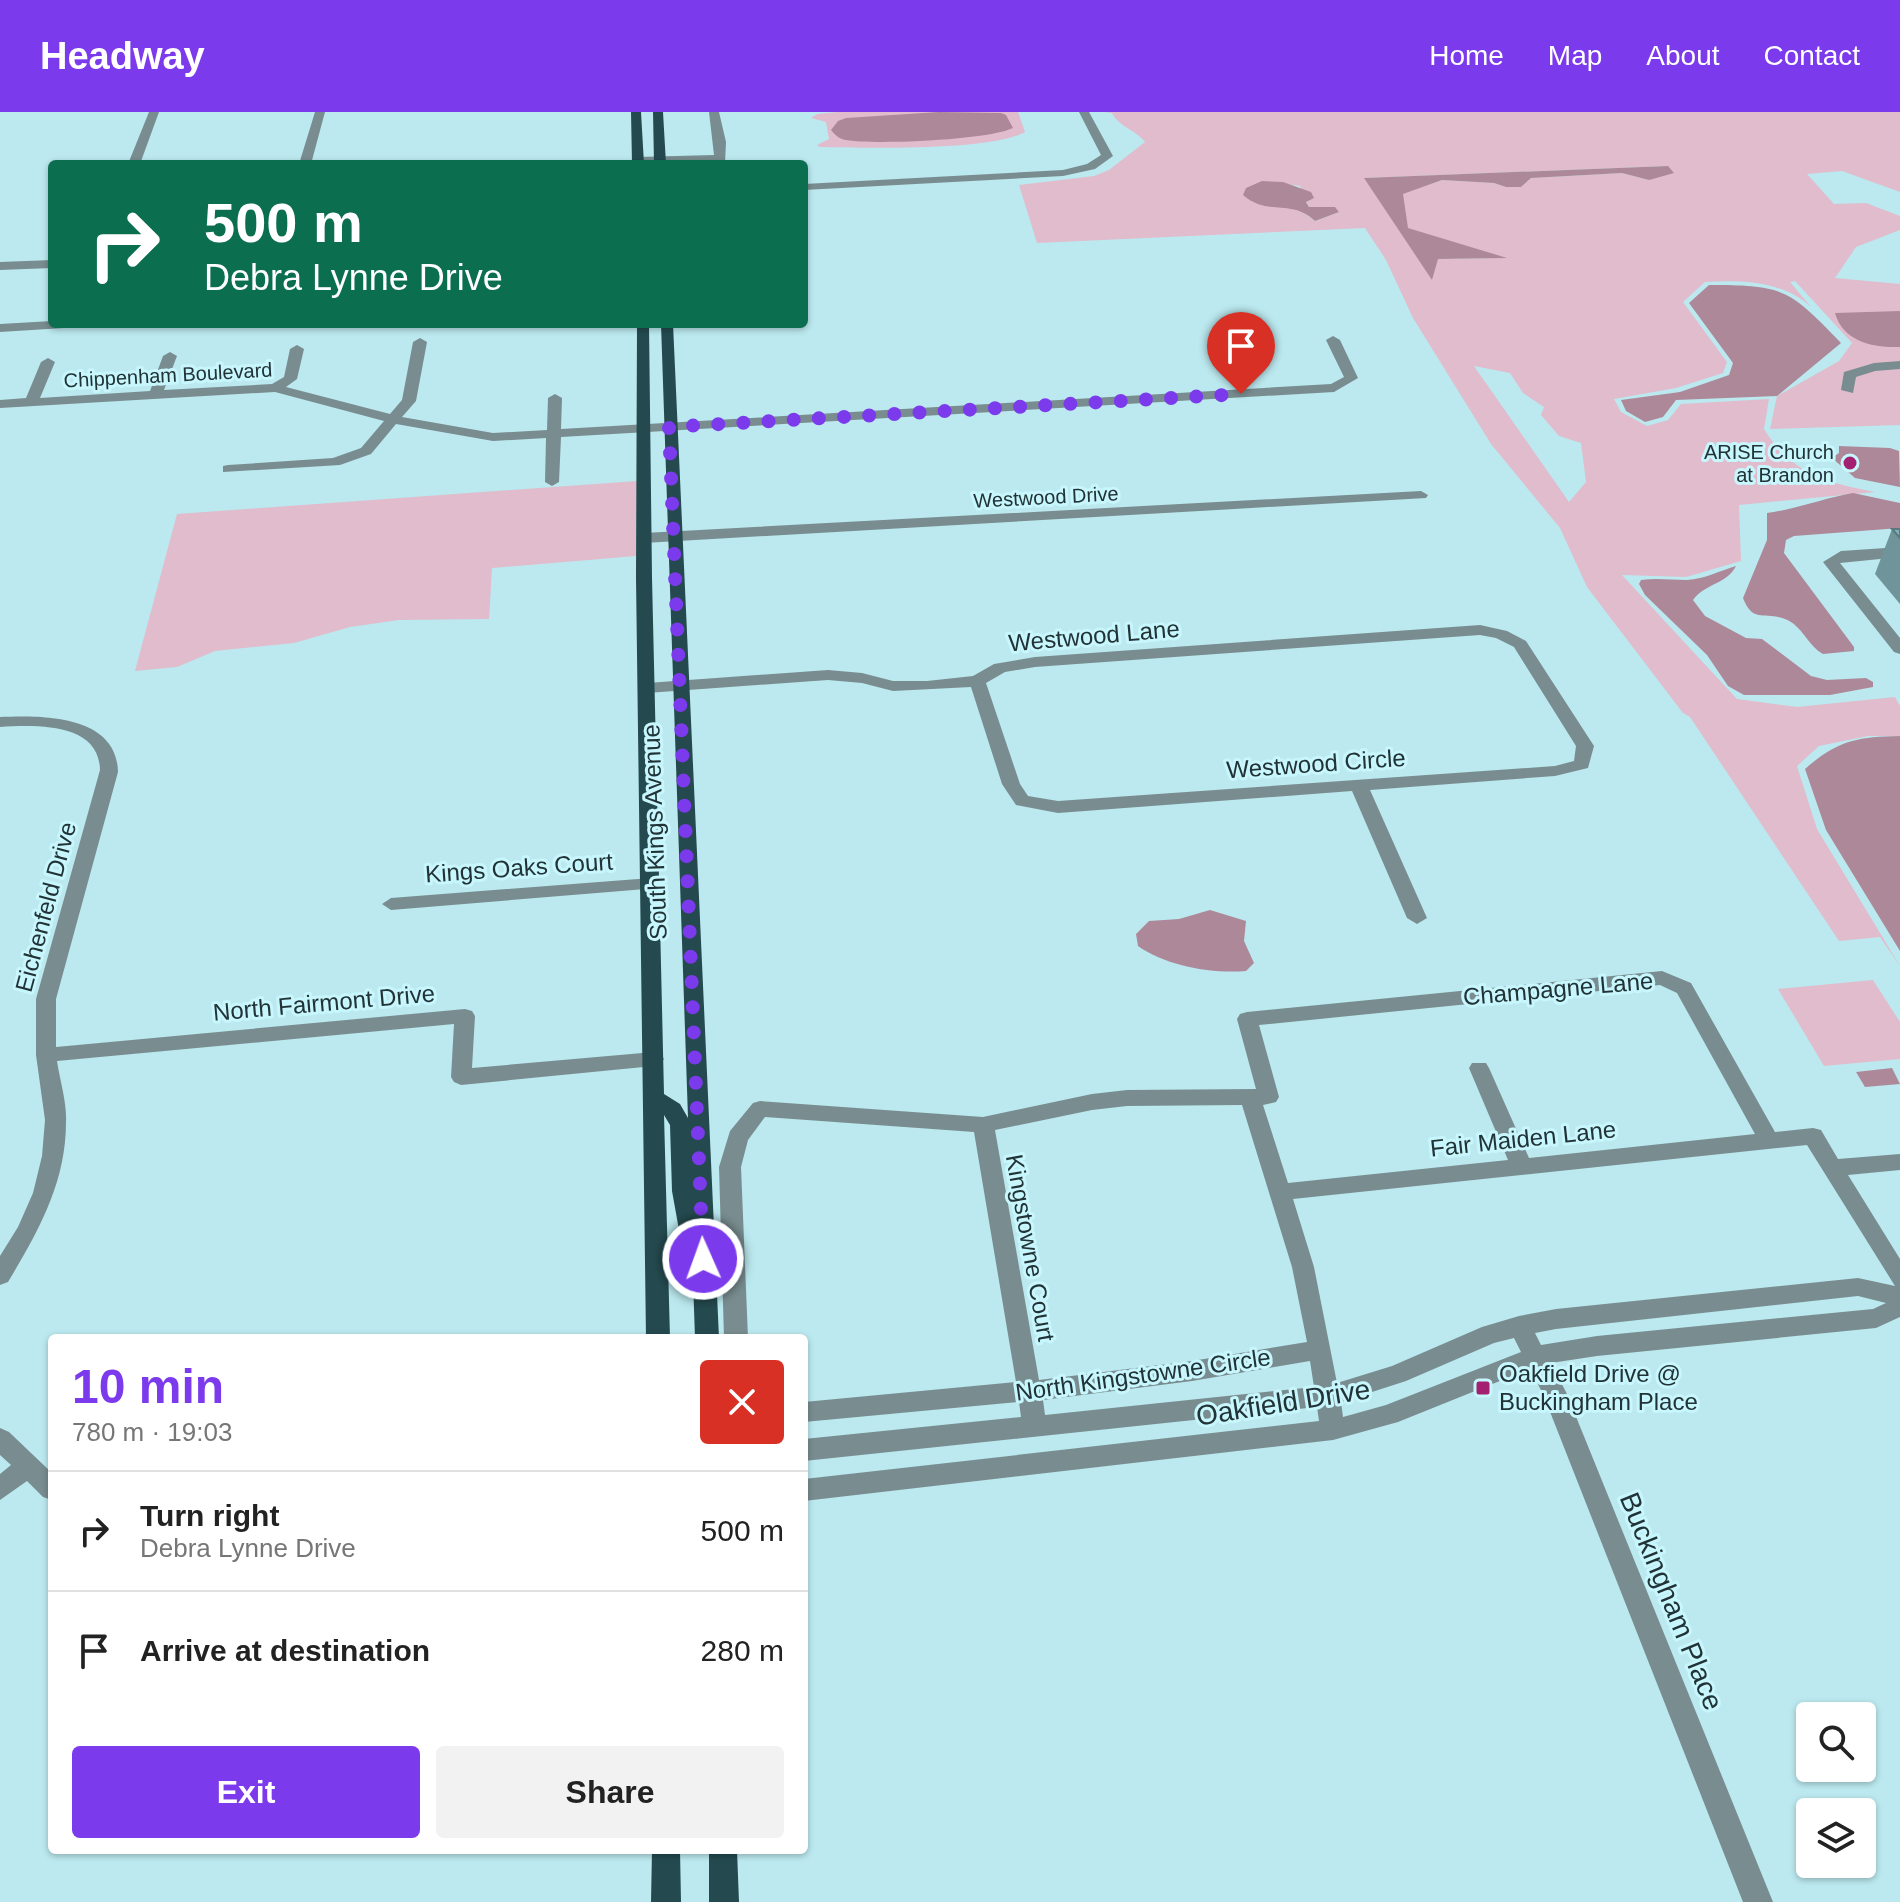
<!DOCTYPE html>
<meta charset="utf-8">
<style>
:root{--surface:#fff;--page:#f2f2f2;--text:#222;--muted:#767676;--line:#e0e0e0;--accent:#7c3aed}
body{margin:0;font-family:Helvetica,sans-serif;background:var(--page);color:var(--text);height:100vh;display:flex;flex-direction:column;font-size:30px;white-space:nowrap}
*{box-sizing:border-box;margin:0}
p{font-size:26px;color:var(--muted)}
.icon{flex:none;width:44px;height:44px;fill:none;stroke:currentColor;stroke-width:2;stroke-linecap:round;stroke-linejoin:round}
.map{position:relative;flex:1;overflow:hidden}
.side{position:absolute;left:48px;top:1222px;width:760px;height:520px;display:flex;flex-direction:column;background:var(--surface);border-radius:8px;box-shadow:0 2px 6px #0004}
.side>*{flex:none}
.hud{position:absolute;left:48px;top:48px;width:760px;height:168px;border-radius:8px;box-shadow:0 2px 6px #0004;background:#0b6e4f;color:#fff;overflow:hidden}
.tools{position:absolute;left:1796px;top:1590px;display:grid;gap:16px}
.tools a{display:grid;place-items:center;width:80px;height:80px;border-radius:8px;background:var(--surface);box-shadow:0 2px 6px #0004;font-size:40px}
.pin{position:absolute;display:grid;place-items:center;width:68px;height:68px;color:#fff;margin:-82px -34px;border-radius:50% 50% 50% 0;rotate:-45deg;box-shadow:0 0 8px #0007}
.pin .icon{rotate:45deg}
.me{position:absolute;width:88px;margin:-44px;rotate:358deg;stroke-linejoin:round;filter:drop-shadow(0 0 6px #0008)}
.turn{display:flex;align-items:center;gap:28px;height:168px;padding:0 24px;font-size:36px}
.turn .icon{width:104px;height:104px;stroke-width:2.5}
.turn b{display:block;font-size:56px;line-height:68px}
.round{display:grid;place-items:center;flex:none;width:84px;height:84px;border-radius:8px;background:var(--page)}
.headline{display:flex;align-items:center;justify-content:space-between;height:136px;padding:0 24px}
h1{font-size:48px;font-weight:700;line-height:60px;color:var(--accent)}
.primary-button{display:flex;gap:16px;margin-top:auto;padding:16px 24px}
.primary-button a{flex:1;height:92px;border-radius:8px;background:var(--accent);color:#fff;font-size:32px;font-weight:700;line-height:92px;text-align:center}
.primary-button a+a{background:var(--page);color:var(--text)}
ul{padding:0;list-style:none}
li{display:flex;align-items:center;gap:24px;height:120px;padding:0 24px;border-top:2px solid var(--line)}
li div{flex:1}
li b{display:block;font-size:30px}
li em{font-style:normal}
header{display:flex;align-items:center;gap:48px;box-sizing:border-box;height:112px;padding:0 40px;background:var(--accent);color:#fff}
header strong{font-size:38px}
nav{display:flex;gap:44px;margin-inline-start:auto;font-size:28px}
.map>svg:first-child{display:block}
.green{fill:#e1bccc;fill-rule:evenodd}
.water{fill:#ad8899}
.lines{fill:none;stroke-linecap:round;stroke-linejoin:round}
.minor{fill:#798d90;fill-rule:evenodd}
.major{fill:#244a4f;fill-rule:evenodd}
.wall{fill:#6f959b}
.building{fill:#81adb4;stroke:#5a797e;stroke-width:2}
.route{stroke:#7c3aed;stroke-width:14;stroke-dasharray:0 25.2}
.poi-dot{fill:#a2206f;stroke:#c8f6fd;stroke-width:3}
.labels{text-anchor:middle;stroke-width:6;stroke-linejoin:round;paint-order:stroke}
.far-street-label{font-size:20px;fill:#213336;stroke:#c8f6fd}
.far-poi-label{font-size:20px;fill:#213336;stroke:#c8f6fd;text-anchor:end}
.street-label{font-size:24px;fill:#213336;stroke:#c8f6fd}
.poi-label{font-size:24px;fill:#213336;stroke:#c8f6fd;text-anchor:start}
.near-street-label{font-size:28px;fill:#213336;stroke:#c8f6fd}
</style>
<header>
<strong>Headway</strong>
<nav><a>Home</a><a>Map</a><a>About</a><a>Contact</a></nav>
</header>
<div class="map">
<svg width="1900" height="1790" viewBox="0 0 1900 1790">
<rect width="100%" height="100%" fill="#bbe9ef"/>
<path class="green" d="M 837,0 L 1018,0 L 1025,20 C 993,39 863,36 820,35 L 817,33 L 829,27 L 826,10 L 811,6 L 817,2 Z
M 1104,0 L 1900,0 L 1900,80 L 1842,59 L 1807,62 L 1834,92 L 1866,91 L 1900,104 L 1900,118 L 1856,135 L 1835,166 L 1900,172 L 1900,313 L 1770,317 L 1777,284 L 1839,249 L 1852,231 L 1795,169 L 1790,170 L 1811,195 C 1783,169 1742,168 1705,170 L 1683,190 L 1727,250 L 1723,261 L 1676,276 L 1614,287 L 1621,300 L 1647,314 L 1668,308 L 1681,292 L 1769,287 L 1764,317 C 1791,361 1826,371 1875,380 L 1739,393 L 1741,449 L 1686,465 L 1622,463 L 1737,587 L 1797,595 L 1895,585 L 1900,594 L 1900,624 L 1868,624 L 1819,634 L 1797,654 L 1817,717 L 1900,854 L 1880,825 L 1839,829 L 1690,605 L 1683,601 L 1587,475 L 1560,416 L 1491,332 L 1413,206 L 1386,148 L 1365,116 L 1037,131 L 1019,73 L 1094,64 L 1109,58 L 1145,30 C 1136,18 1119,15 1112,1 ZM 1668,54 L 1649,68 L 1622,61 L 1531,66 L 1521,75 L 1506,75 L 1494,71 L 1442,68 L 1402,82 L 1407,116 L 1504,146 L 1437,147 L 1432,167 L 1365,66 ZM 1262,69 L 1300,74 L 1309,95 L 1334,95 L 1339,100 L 1315,109 ZM 1474,254 L 1510,261 L 1523,281 L 1544,295 L 1541,303 L 1559,324 L 1581,331 L 1586,370 L 1569,390 Z
M 637,369 L 636,444 L 492,456 L 489,507 L 399,508 L 350,515 L 294,531 L 215,539 L 177,555 L 135,559 L 177,402 Z
M 1873,868 L 1900,910 L 1900,947 L 1824,954 L 1778,877 Z"/>
<path class="water" d="M 939,0 L 1001,1 L 1006,3 L 1013,16 C 989,28 874,33 846,28 C 839,27 835,23 831,18 L 838,9 L 846,6 Z
M 1668,54 L 1674,61 L 1649,68 L 1622,61 L 1531,66 L 1521,75 L 1506,75 L 1494,71 L 1442,68 L 1403,82 L 1408,116 L 1507,146 L 1438,147 L 1432,168 L 1364,66 Z
M 1262,69 L 1283,70 L 1311,80 L 1314,86 L 1306,90 L 1309,95 L 1335,95 L 1339,100 L 1315,109 C 1291,86 1268,105 1243,83 L 1246,76 Z
M 1709,173 C 1784,173 1789,177 1841,231 L 1777,284 L 1676,288 L 1663,305 L 1645,310 L 1626,299 L 1621,288 L 1680,280 L 1729,263 L 1733,251 L 1689,191 Z
M 1900,199 L 1900,235 C 1874,236 1843,230 1835,201 Z
M 1839,334 L 1890,336 L 1899,339 L 1900,375 L 1855,366 L 1832,346 L 1839,341 Z
M 1853,381 L 1900,391 L 1900,416 L 1794,424 L 1786,428 L 1784,441 L 1854,535 L 1854,539 L 1823,542 C 1808,534 1802,513 1785,507 C 1765,499 1753,512 1743,486 L 1767,428 L 1767,401 C 1797,397 1824,386 1853,381 Z
M 1736,454 C 1727,472 1704,472 1693,488 L 1705,504 L 1746,526 L 1762,527 L 1811,564 L 1827,568 L 1866,566 L 1873,570 L 1873,575 L 1830,583 L 1744,583 L 1728,574 L 1707,543 L 1645,483 L 1639,472 L 1641,468 C 1657,466 1671,468 1687,468 C 1705,467 1719,459 1736,454 Z
M 1900,624 L 1900,839 L 1826,718 L 1805,657 C 1838,628 1857,625 1900,624 Z
M 1210,798 L 1246,809 L 1244,829 L 1254,851 L 1246,859 C 1212,862 1166,854 1138,834 L 1136,822 L 1149,809 L 1179,807 Z
M 1892,956 L 1900,972 L 1865,975 L 1856,960 Z"/>
<g class="lines">
<path class="minor" d="M 149,0 L 159,0 L 140,52 L 128,52 Z
M 315,0 L 325,0 L 311,52 L 299,52 Z
M 709,0 L 719,0 L 726,30 L 725,52 L 638,51 L 632,48 L 638,45 L 714,43 Z
M 1079,0 L 1089,0 L 1113,44 L 1095,57 L 1063,64 L 804,78 L 804,72 L 1063,58 L 1087,52 L 1101,43 Z
M 52,148 L 52,156 L 0,158 L 0,150 Z
M 52,209 L 52,212 L 70,212 L 64,216 L 0,220 L 0,212 Z
M 1333,224 L 1340,228 L 1358,266 L 1334,280 L 561,325 L 559,370 L 552,374 L 545,370 L 546,326 L 493,329 L 396,312 L 371,342 L 340,353 L 223,360 L 223,354 L 228,353 L 333,346 L 361,336 L 384,309 L 275,280 L 0,296 L 0,288 L 26,286 L 41,250 L 48,246 L 55,250 L 40,286 L 150,279 L 163,244 L 170,240 L 177,244 L 164,278 L 272,272 L 284,265 L 290,237 L 297,233 L 304,237 L 297,267 L 286,275 L 390,302 L 402,288 L 413,230 L 420,226 L 427,230 L 416,289 L 402,305 L 493,321 L 547,318 L 548,286 L 555,282 L 562,286 L 561,317 L 1331,272 L 1344,265 L 1326,228 Z
M 1900,249 L 1900,257 L 1875,259 L 1856,265 L 1853,281 L 1841,278 L 1844,260 L 1874,251 Z
M 1421,379 L 1428,383 L 1426,386 L 644,431 L 636,426 L 644,421 Z
M 1900,435 L 1900,445 L 1840,451 L 1900,526 L 1900,542 L 1894,540 L 1823,450 L 1841,439 Z
M 1480,513 L 1507,519 L 1526,529 L 1594,634 L 1588,656 L 1555,664 L 1370,678 L 1427,806 L 1417,812 L 1407,806 L 1352,679 L 1058,701 L 1016,693 L 1002,672 L 971,575 L 893,579 L 862,571 L 828,568 L 647,581 L 639,576 L 647,571 L 828,558 L 862,561 L 893,569 L 927,569 L 973,564 L 994,552 L 1035,545 ZM 1480,523 L 1496,526 L 1514,535 L 1576,634 L 1574,649 L 1555,654 L 1058,689 L 1028,684 L 1020,672 L 986,571 L 1005,560 L 1035,555 Z
M 0,605 C 43,603 117,603 118,660 L 56,887 L 56,935 L 465,897 L 472,899 L 475,904 L 472,956 L 654,940 L 661,942 L 664,947 L 661,952 L 654,954 L 461,973 L 454,970 L 451,965 L 454,912 L 57,949 C 60,969 67,991 66,1010 C 66,1071 38,1120 8,1170 L 0,1173 L 0,1144 L 18,1115 L 33,1081 L 42,1044 L 45,1008 L 36,943 L 36,887 L 100,658 C 99,610 35,613 0,615 Z
M 651,766 L 660,772 L 658,776 L 391,798 L 382,792 L 391,786 Z
M 1662,859 L 1691,871 L 1775,1020 L 1813,1016 L 1821,1018 L 1838,1047 L 1900,1042 L 1900,1058 L 1848,1063 L 1900,1147 L 1900,1205 L 1876,1216 L 1597,1244 L 1551,1251 L 1566,1280 L 1773,1790 L 1743,1790 L 1543,1282 L 1530,1257 L 1398,1310 L 1333,1328 L 804,1389 L 804,1367 L 1319,1309 L 1317,1295 L 804,1349 L 804,1327 L 1021,1305 L 1019,1290 L 804,1310 L 804,1290 L 1016,1270 L 974,1020 L 765,1005 L 748,1028 L 741,1055 L 748,1226 L 724,1226 L 719,1055 L 730,1019 L 753,991 L 760,989 L 983,1005 L 1092,982 L 1127,978 L 1256,977 L 1237,907 L 1240,902 L 1247,900 ZM 1660,873 L 1677,881 L 1755,1022 L 1529,1046 L 1489,956 L 1486,951 L 1472,951 L 1469,956 L 1508,1048 L 1288,1071 L 1263,993 L 1276,990 L 1279,985 L 1259,913 ZM 1242,993 L 1292,1155 L 1307,1230 L 1192,1249 L 1039,1268 L 995,1018 L 1092,998 L 1127,994 ZM 1807,1033 L 1895,1174 L 1858,1166 L 1556,1197 L 1519,1204 L 1482,1215 L 1392,1254 L 1337,1271 L 1314,1155 L 1293,1087 ZM 1858,1184 L 1886,1191 L 1873,1197 L 1597,1224 L 1541,1233 L 1535,1221 L 1556,1217 ZM 1514,1226 L 1521,1240 L 1386,1293 L 1343,1305 L 1341,1290 L 1406,1269 L 1494,1231 ZM 1310,1249 L 1314,1275 L 1045,1303 L 1043,1288 L 1192,1269 Z
M 0,1316 L 9,1320 L 52,1361 L 52,1388 L 43,1385 L 27,1369 L 0,1388 L 0,1362 L 11,1353 L 0,1343 Z"/>
<path class="major" d="M 631,0 L 641,0 L 644,52 L 632,52 Z
M 653,0 L 663,0 L 666,52 L 654,52 Z
M 637,212 L 649,212 L 652,466 L 664,982 L 680,992 L 688,1006 L 661,212 L 673,212 L 719,1226 L 695,1226 L 692,1138 L 684,1135 L 681,1129 L 672,1079 L 670,1013 L 664,1003 L 670,1226 L 646,1226 L 636,466 Z
M 652,1738 L 680,1738 L 681,1790 L 651,1790 Z
M 709,1738 L 737,1738 L 739,1790 L 709,1790 Z"/>
</g>
<path class="wall" d="M 1892,417 L 1900,417 L 1900,492 L 1875,462 Z"/>
<path class="building" d="M 1892,417 L 1900,417 L 1900,426 Z"/>
<g class="lines">
<path class="route" d="M 703,1147 L 669,315 L 1241,282"/>
</g>
<g class="poi-dot">
<circle cx="1850" cy="351" r="8"/>
<rect x="1475" y="1268" width="16" height="16" rx="4"/>
</g>
<g class="labels">
<g class="far-street-label">
<text transform="translate(168 263) rotate(-3)" y="7">Chippenham Boulevard</text>
<text transform="translate(1046 385) rotate(-3)" y="7">Westwood Drive</text>
</g>
<g class="far-poi-label">
<text x="1834" y="347">ARISE Church<tspan x="1834" dy="23">at Brandon</tspan></text>
</g>
<g class="street-label">
<text transform="translate(1094 524) rotate(-5)" y="8">Westwood Lane</text>
<text transform="translate(1316 652) rotate(-4)" y="8">Westwood Circle</text>
<text transform="translate(655 720) rotate(-92)" y="8">South Kings Avenue</text>
<text transform="translate(519 756) rotate(-4)" y="8">Kings Oaks Court</text>
<text transform="translate(46 795) rotate(-75)" y="8">Eichenfeld Drive</text>
<text transform="translate(1558 877) rotate(-5)" y="8">Champagne Lane</text>
<text transform="translate(324 891) rotate(-5)" y="8">North Fairmont Drive</text>
<text transform="translate(1523 1027) rotate(-6)" y="8">Fair Maiden Lane</text>
<text transform="translate(1030 1136) rotate(80)" y="8">Kingstowne Court</text>
<text transform="translate(1143 1263) rotate(-8)" y="8">North Kingstowne Circle</text>
</g>
<g class="poi-label">
<text x="1499" y="1270">Oakfield Drive @<tspan x="1499" dy="28">Buckingham Place</tspan></text>
</g>
<g class="near-street-label">
<text transform="translate(1283 1290) rotate(-9)" y="10">Oakfield Drive</text>
<text transform="translate(1672 1489) rotate(68)" y="10">Buckingham Place</text>
</g>
</g>
</svg>
<div class="tools">
<a><svg class="icon" aria-label="search" viewBox="0 0 24 24"><circle cx="10" cy="10" r="6"/><path d="M15 15l6 6"/></svg></a>
<a><svg class="icon" aria-label="layers" viewBox="0 0 24 24"><path d="M12 4l9 5-9 5-9-5zM3 14l9 5 9-5"/></svg></a>
</div>
<div class="pin" style="left:1241px;top:282px;background:#d93025"><svg class="icon" aria-label="arrive" viewBox="0 0 24 24"><path d="M6 21V4h12l-3 4 3 4H6"/></svg></div>
<svg class="me" style="left:703px;top:1147px" viewBox="-20 -20 40 40"><circle r="17" fill="#7c3aed" stroke="#fff" stroke-width="3"/><path d="M0-11L8 9 0 5-8 9z" fill="#fff"/></svg>
<div class="hud">
<div class="turn"><svg class="icon" aria-label="right" viewBox="0 0 24 24"><path d="M7 20v-9h11M14 6l5 5-5 5"/></svg><div><b>500 m</b>Debra Lynne Drive</div></div>
</div>
<section class="side">
<div class="headline"><div><h1>10 min</h1><p>780 m · 19:03</p></div><a class="round" style="background:#d93025;color:#fff"><svg class="icon" aria-label="close" viewBox="0 0 24 24"><path d="M6 6l12 12M18 6L6 18"/></svg></a></div>
<ul>
<li><svg class="icon" aria-label="right" viewBox="0 0 24 24"><path d="M7 20v-9h11M14 6l5 5-5 5"/></svg><div><b>Turn right</b><p>Debra Lynne Drive</p></div><em>500 m</em></li>
<li><svg class="icon" aria-label="arrive" viewBox="0 0 24 24"><path d="M6 21V4h12l-3 4 3 4H6"/></svg><div><b>Arrive at destination</b></div><em>280 m</em></li>
</ul>
<div class="primary-button"><a>Exit</a><a>Share</a></div>
</section>
</div>
